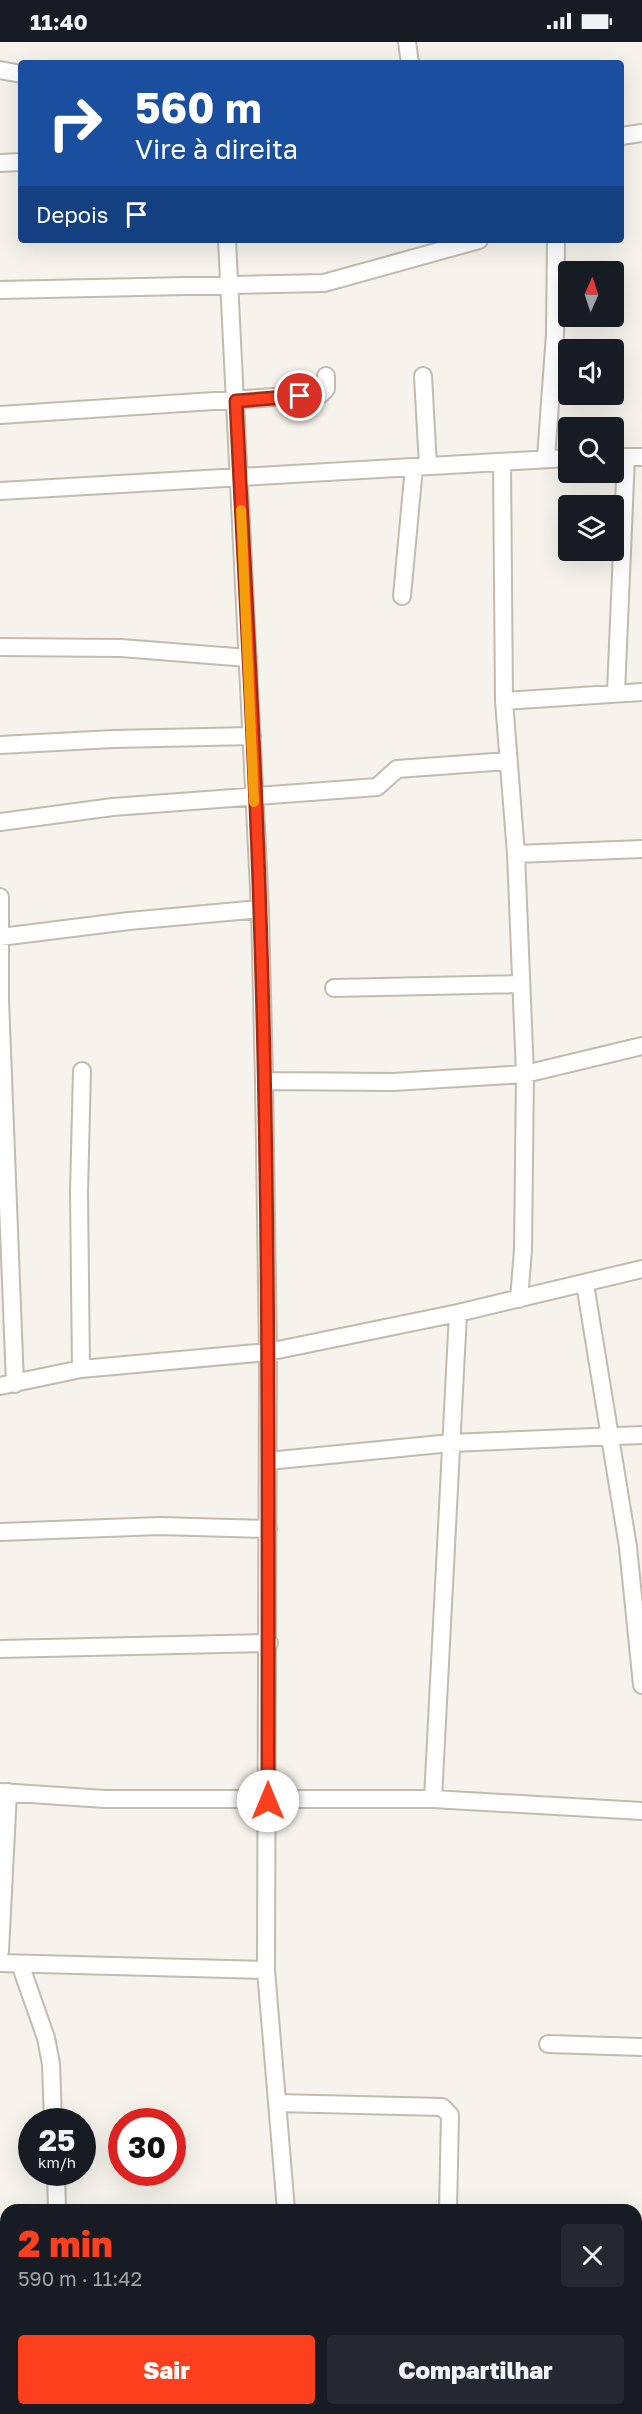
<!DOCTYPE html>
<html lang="pt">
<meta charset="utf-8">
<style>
:root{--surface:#171b24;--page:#242831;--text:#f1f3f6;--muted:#9ea1a6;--accent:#fc3f1d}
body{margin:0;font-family:"Golos Text",sans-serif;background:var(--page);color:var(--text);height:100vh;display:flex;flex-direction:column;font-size:22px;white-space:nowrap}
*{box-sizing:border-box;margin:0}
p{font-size:20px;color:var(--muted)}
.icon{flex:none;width:33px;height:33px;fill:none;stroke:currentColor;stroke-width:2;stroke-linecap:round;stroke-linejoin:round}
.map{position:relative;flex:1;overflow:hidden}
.side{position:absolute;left:0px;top:2162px;width:642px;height:212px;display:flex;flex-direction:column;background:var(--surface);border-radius:18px 18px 0 0;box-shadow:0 6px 24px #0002}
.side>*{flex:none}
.hud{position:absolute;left:18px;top:18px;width:606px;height:183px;border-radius:6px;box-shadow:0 6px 24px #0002;background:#1a4fa0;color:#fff;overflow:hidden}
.needle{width:39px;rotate:3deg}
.fabs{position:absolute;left:558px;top:219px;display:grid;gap:12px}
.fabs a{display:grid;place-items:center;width:66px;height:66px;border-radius:6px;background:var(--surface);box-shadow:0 6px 24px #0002;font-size:30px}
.speed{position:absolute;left:18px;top:2066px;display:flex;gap:12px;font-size:30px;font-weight:700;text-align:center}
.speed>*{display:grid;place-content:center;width:78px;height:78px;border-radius:50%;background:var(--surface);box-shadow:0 6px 24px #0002;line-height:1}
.speed small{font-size:15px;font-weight:400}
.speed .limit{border:9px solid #d22;background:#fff;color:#111}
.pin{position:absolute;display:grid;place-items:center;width:51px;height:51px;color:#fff;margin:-26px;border:3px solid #fff;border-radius:50%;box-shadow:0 2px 6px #0007}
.me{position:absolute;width:66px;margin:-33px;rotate:0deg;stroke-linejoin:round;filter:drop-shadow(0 0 4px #0008)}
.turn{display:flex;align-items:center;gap:21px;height:126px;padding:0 18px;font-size:27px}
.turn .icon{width:78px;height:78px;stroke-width:2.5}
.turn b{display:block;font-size:42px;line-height:51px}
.then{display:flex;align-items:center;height:57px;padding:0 18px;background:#0003;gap:12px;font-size:22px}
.round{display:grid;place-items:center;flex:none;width:63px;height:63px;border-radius:6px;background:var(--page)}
.head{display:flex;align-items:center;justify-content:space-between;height:102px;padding:0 18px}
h1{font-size:36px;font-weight:800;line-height:45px;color:var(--accent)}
.cta{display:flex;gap:12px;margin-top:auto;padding:12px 18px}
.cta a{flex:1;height:69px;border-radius:6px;background:var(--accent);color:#fff;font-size:24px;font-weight:800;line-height:69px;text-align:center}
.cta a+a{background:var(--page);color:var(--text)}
.status{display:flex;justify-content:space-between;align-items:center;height:42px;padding:0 30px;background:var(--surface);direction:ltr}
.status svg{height:16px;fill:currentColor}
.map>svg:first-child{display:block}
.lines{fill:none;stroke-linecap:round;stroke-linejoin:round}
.minor-casing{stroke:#c2bbae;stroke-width:20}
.minor{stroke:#fff;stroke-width:16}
.route-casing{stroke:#a42913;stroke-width:15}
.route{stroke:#fc3f1d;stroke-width:10}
.slow{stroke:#f59e0b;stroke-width:10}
</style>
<div class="status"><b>11:40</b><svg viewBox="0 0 49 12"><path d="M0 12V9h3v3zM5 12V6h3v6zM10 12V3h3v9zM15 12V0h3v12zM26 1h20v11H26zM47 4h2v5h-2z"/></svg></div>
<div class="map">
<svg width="642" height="2372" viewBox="0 0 642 2372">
<rect width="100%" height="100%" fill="#f6f3ec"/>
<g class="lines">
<defs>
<path id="minor" d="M 407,0 L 410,21
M 0,28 L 21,32
M 621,94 L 642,91
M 0,121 L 21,120
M 227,198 L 260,867 L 264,1039 L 268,1310 L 266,1928 L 286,2168
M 0,248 L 324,241 L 479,198
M 423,334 L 428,424
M 0,373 L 321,352 L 326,347 L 326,334
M 614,415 L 642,415
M 546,416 L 555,292 L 556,198
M 502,420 L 504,659 L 516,812 L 525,1032 L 523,1208 L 519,1257
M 0,449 L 568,416
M 402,554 L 414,425
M 0,605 L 121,606 L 248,616
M 616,650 L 626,415
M 504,659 L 642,650
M 0,703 L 113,697 L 252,694
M 0,780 L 113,765 L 377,745 L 397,727 L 508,719
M 516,812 L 642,807
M 0,855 L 0,958 L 15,1342
M 0,895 L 129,879 L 260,867
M 334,946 L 520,942
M 264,1039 L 393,1040 L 525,1032 L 642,1004
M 585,1242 L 628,1505 L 642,1643
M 81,1327 L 79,1150 L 82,1029
M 0,1344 L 81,1327 L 268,1310 L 458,1271 L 642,1227
M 268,1419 L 451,1401 L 642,1393
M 0,1490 L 160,1484 L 268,1487
M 0,1607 L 269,1601
M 0,1750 L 105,1757 L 433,1757 L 642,1769
M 433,1757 L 458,1271
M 0,1909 L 8,1750
M 0,1921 L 266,1928
M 20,1922 L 46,1996 L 51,2022 L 53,2079
M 548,2002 L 642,2005
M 277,2061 L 442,2065 L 450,2073 L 448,2168
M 56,2130 L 57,2168
M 0,2319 L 6,2320
M 636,2339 L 642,2339
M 305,2367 L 306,2372
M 477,2367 L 477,2372"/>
</defs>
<use href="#minor" class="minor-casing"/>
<use href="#minor" class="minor"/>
</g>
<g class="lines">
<defs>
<path id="route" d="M 268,1759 C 268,1463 270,1168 260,872 C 255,701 244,530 236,359 L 300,354"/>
</defs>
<use href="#route" class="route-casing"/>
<use href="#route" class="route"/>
<path class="slow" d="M 241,468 L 254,760"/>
</g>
</svg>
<div class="fabs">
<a><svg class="needle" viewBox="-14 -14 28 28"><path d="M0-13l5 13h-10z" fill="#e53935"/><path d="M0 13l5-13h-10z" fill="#9ea1a6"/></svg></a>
<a><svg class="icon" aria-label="sound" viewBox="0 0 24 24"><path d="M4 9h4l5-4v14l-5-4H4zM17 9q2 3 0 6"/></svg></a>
<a><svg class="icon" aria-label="search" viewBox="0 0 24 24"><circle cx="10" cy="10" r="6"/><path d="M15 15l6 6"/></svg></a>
<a><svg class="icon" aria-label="layers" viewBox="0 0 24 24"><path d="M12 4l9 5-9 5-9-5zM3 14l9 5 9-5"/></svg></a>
</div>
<div class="speed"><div>25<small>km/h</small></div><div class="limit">30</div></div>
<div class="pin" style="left:300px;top:354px;background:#d93025"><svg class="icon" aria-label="arrive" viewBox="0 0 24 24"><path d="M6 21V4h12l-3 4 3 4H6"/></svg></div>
<svg class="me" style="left:268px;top:1759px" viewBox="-20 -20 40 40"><circle r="19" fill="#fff"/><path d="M0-13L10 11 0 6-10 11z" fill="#fc3f1d"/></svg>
<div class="hud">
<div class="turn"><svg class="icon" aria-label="right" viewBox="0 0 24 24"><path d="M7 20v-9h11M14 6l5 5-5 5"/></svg><div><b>560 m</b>Vire à direita</div></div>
<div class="then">Depois<svg class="icon" aria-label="arrive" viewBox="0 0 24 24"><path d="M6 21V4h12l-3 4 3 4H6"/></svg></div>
</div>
<section class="side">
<div class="head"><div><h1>2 min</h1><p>590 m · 11:42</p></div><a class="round"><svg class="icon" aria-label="close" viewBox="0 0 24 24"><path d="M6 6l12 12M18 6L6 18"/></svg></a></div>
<div class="cta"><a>Sair</a><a>Compartilhar</a></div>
</section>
</div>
